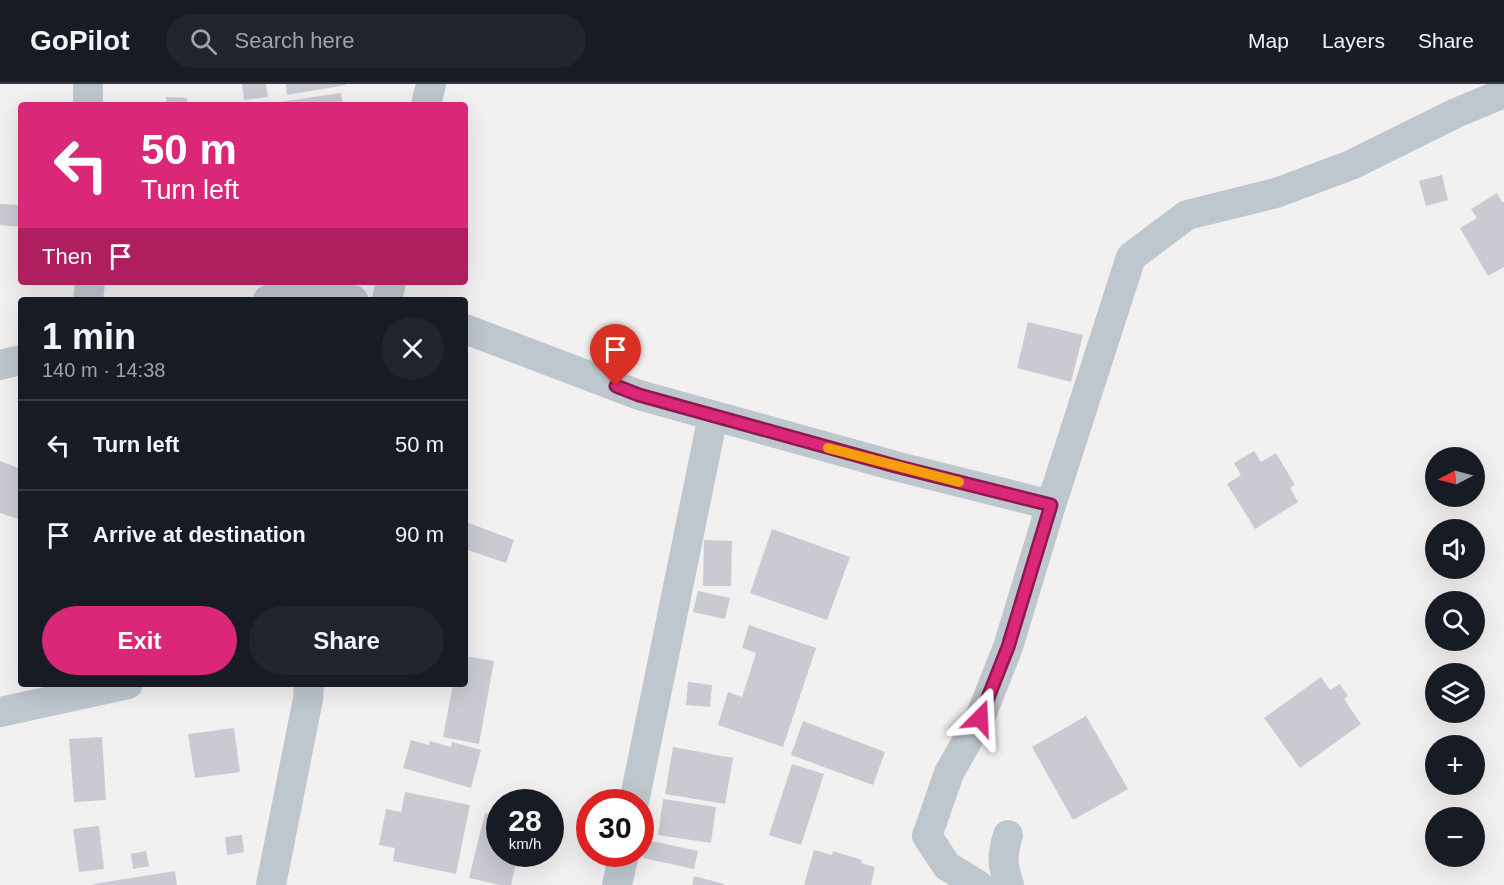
<!DOCTYPE html>
<meta charset="utf-8">
<style>
:root{--surface:#171b24;--page:#20242c;--text:#f1f3f6;--muted:#9ea1a6;--line:#363941;--accent:#db2777}
body{margin:0;font-family:Arial,sans-serif;background:var(--page);color:var(--text);height:100vh;display:flex;flex-direction:column;font-size:22px;white-space:nowrap}
*{box-sizing:border-box;margin:0}
p{font-size:20px;color:var(--muted)}
.icon{flex:none;width:33px;height:33px;fill:none;stroke:currentColor;stroke-width:2;stroke-linecap:round;stroke-linejoin:round}
.map{position:relative;flex:1;overflow:hidden}
.sheet{position:absolute;left:18px;top:213px;width:450px;height:390px;display:flex;flex-direction:column;background:var(--surface);border-radius:6px;box-shadow:0 6px 24px #0002}
.sheet>*{flex:none}
.hud{position:absolute;left:18px;top:18px;width:450px;height:183px;border-radius:6px;box-shadow:0 6px 24px #0002;background:#db2777;color:#fff;overflow:hidden}
.needle{width:39px;rotate:264deg}
.buttons{position:absolute;left:1425px;top:363px;display:grid;gap:12px}
.buttons a{display:grid;place-items:center;width:60px;height:60px;border-radius:50%;background:var(--surface);box-shadow:0 6px 24px #0002;font-size:30px}
.speed{position:absolute;left:486px;top:705px;display:flex;gap:12px;font-size:30px;font-weight:700;text-align:center}
.speed>*{display:grid;place-content:center;width:78px;height:78px;border-radius:50%;background:var(--surface);box-shadow:0 6px 24px #0002;line-height:1}
.speed small{font-size:15px;font-weight:400}
.speed .limit{border:9px solid #d22;background:#fff;color:#111}
.pin{position:absolute;display:grid;place-items:center;width:51px;height:51px;color:#fff;margin:-62px -26px;border-radius:50% 50% 50% 0;rotate:-45deg;box-shadow:0 0 6px #0007}
.pin .icon{rotate:45deg}
.me{position:absolute;width:66px;margin:-33px;rotate:21deg;stroke-linejoin:round;filter:drop-shadow(0 0 4px #0008)}
.turn{display:flex;align-items:center;gap:21px;height:126px;padding:0 24px;font-size:27px}
.turn .icon{width:78px;height:78px;stroke-width:2.5}
.turn b{display:block;font-size:42px;line-height:51px}
.then{display:flex;align-items:center;height:57px;padding:0 24px;background:#0003;gap:12px;font-size:22px}
.round{display:grid;place-items:center;flex:none;width:63px;height:63px;border-radius:32px;background:var(--page)}
.overview{display:flex;align-items:center;justify-content:space-between;height:102px;padding:0 24px}
h1{font-size:36px;font-weight:800;line-height:45px}
.button{display:flex;gap:12px;margin-top:auto;padding:12px 24px}
.button a{flex:1;height:69px;border-radius:36px;background:var(--accent);color:#fff;font-size:24px;font-weight:800;line-height:69px;text-align:center}
.button a+a{background:var(--page);color:var(--text)}
ul{padding:0;list-style:none}
li{display:flex;align-items:center;gap:18px;height:90px;padding:0 24px;border-top:2px solid var(--line)}
li div{flex:1}
li b{display:block;font-size:22px}
li em{font-style:normal}
header{display:flex;align-items:center;gap:36px;box-sizing:border-box;height:84px;padding:0 30px;background:var(--surface);border-bottom:2px solid var(--line)}
header strong{font-size:28px}
nav{display:flex;gap:33px;margin-inline-start:auto;font-size:21px}
.search{width:420px;height:54px;background:var(--page);display:flex;align-items:center;gap:15px;box-sizing:border-box;padding:0 21px;border-radius:33px;color:var(--muted);font-size:22px}
.map>svg:first-child{display:block}
.building{fill:#cacbd2}
.lines{fill:none;stroke-linecap:round;stroke-linejoin:round}
.minor{stroke:#bec6ce;stroke-width:30}
.route-casing{stroke:#8e194d;stroke-width:15}
.route{stroke:#db2777;stroke-width:10}
.slow{stroke:#f59e0b;stroke-width:10}
</style>
<header>
<strong>GoPilot</strong>
<div class="search"><svg class="icon" aria-label="search" viewBox="0 0 24 24"><circle cx="10" cy="10" r="6"/><path d="M15 15l6 6"/></svg>Search here</div>
<nav><a>Map</a><a>Layers</a><a>Share</a></nav>
</header>
<div class="map">
<svg width="1504" height="801" viewBox="0 0 1504 801">
<rect width="100%" height="100%" fill="#f2f0f0"/>
<path class="building" d="M 242,0 L 266,0 L 268,13 L 244,16 Z
M 286,0 L 346,0 L 346,1 L 287,11 Z
M 341,9 L 343,21 L 272,21 L 272,19 Z
M 166,13 L 187,14 L 187,21 L 166,21 Z
M 1442,91 L 1448,116 L 1426,122 L 1419,97 Z
M 1497,109 L 1502,118 L 1504,118 L 1504,183 L 1488,192 L 1460,144 L 1477,134 L 1471,125 Z
M 0,120 L 21,121 L 21,143 L 0,141 Z
M 1028,238 L 1083,251 L 1071,298 L 1017,284 Z
M 1254,367 L 1261,378 L 1276,369 L 1295,401 L 1290,404 L 1298,418 L 1255,445 L 1227,400 L 1241,391 L 1234,379 Z
M 0,377 L 21,385 L 21,436 L 0,429 Z
M 466,438 L 514,456 L 506,479 L 465,465 Z
M 772,445 L 850,473 L 827,536 L 750,509 Z
M 704,456 L 732,457 L 731,502 L 703,502 Z
M 698,507 L 730,514 L 725,535 L 693,528 Z
M 749,541 L 816,564 L 783,663 L 718,641 L 728,608 L 742,613 L 756,569 L 742,564 Z
M 465,572 L 494,577 L 479,660 L 443,653 L 453,600 L 465,600 Z
M 1321,593 L 1330,606 L 1340,600 L 1348,612 L 1344,615 L 1361,640 L 1300,684 L 1264,634 Z
M 688,598 L 712,601 L 710,623 L 686,621 Z
M 1086,632 L 1128,705 L 1073,736 L 1032,663 Z
M 803,637 L 885,668 L 873,701 L 791,671 Z
M 234,644 L 240,688 L 195,694 L 188,650 Z
M 102,653 L 106,716 L 74,718 L 69,655 Z
M 411,656 L 429,661 L 430,657 L 451,663 L 452,658 L 481,666 L 471,704 L 403,684 Z
M 673,663 L 733,674 L 725,720 L 665,710 Z
M 792,680 L 824,690 L 801,761 L 769,751 Z
M 405,708 L 470,721 L 456,790 L 393,777 L 395,764 L 379,761 L 386,725 L 401,728 Z
M 663,715 L 716,723 L 711,759 L 658,751 Z
M 485,729 L 500,732 L 500,770 L 518,770 L 511,801 L 500,801 L 469,794 Z
M 99,742 L 104,785 L 79,788 L 73,745 Z
M 242,751 L 244,768 L 227,771 L 225,753 Z
M 647,756 L 698,767 L 694,785 L 643,774 Z
M 814,766 L 832,771 L 833,767 L 862,776 L 861,779 L 875,783 L 871,801 L 804,801 Z
M 146,767 L 149,782 L 133,785 L 131,770 Z
M 175,787 L 177,801 L 93,801 L 93,800 Z
M 694,792 L 724,800 L 724,801 L 692,801 Z"/>
<g class="lines">
<path class="minor" d="M 88,0 L 88,21
M 426,21 L 431,0
M 88,216 L 90,198
M 268,216 L 282,212 L 353,216
M 387,216 L 391,198
M 465,245 L 639,311 L 899,383 L 1051,421 L 1131,173 L 1187,131 L 1276,109 L 1351,81 L 1456,29 L 1504,9
M 0,281 L 21,276
M 0,628 L 128,600
M 634,718 L 713,332
M 1008,751 C 1002,771 1002,781 1009,801
M 271,801 L 308,615 L 309,600
M 617,801 L 624,770
M 978,801 L 947,782 L 927,752 L 949,689 L 980,634 L 1008,563 L 1051,421"/>
</g>
<g class="lines">
<defs>
<path id="route" d="M 616,302 L 639,311 L 899,383 L 1051,421 L 1008,563 L 980,634"/>
</defs>
<use href="#route" class="route-casing"/>
<use href="#route" class="route"/>
<path class="slow" d="M 828,364 L 959,398"/>
</g>
</svg>
<div class="buttons">
<a><svg class="needle" viewBox="-14 -14 28 28"><path d="M0-13l5 13h-10z" fill="#e53935"/><path d="M0 13l5-13h-10z" fill="#9ea1a6"/></svg></a>
<a><svg class="icon" aria-label="sound" viewBox="0 0 24 24"><path d="M4 9h4l5-4v14l-5-4H4zM17 9q2 3 0 6"/></svg></a>
<a><svg class="icon" aria-label="search" viewBox="0 0 24 24"><circle cx="10" cy="10" r="6"/><path d="M15 15l6 6"/></svg></a>
<a><svg class="icon" aria-label="layers" viewBox="0 0 24 24"><path d="M12 4l9 5-9 5-9-5zM3 14l9 5 9-5"/></svg></a>
<a>+</a>
<a>−</a>
</div>
<div class="speed"><div>28<small>km/h</small></div><div class="limit">30</div></div>
<div class="pin" style="left:616px;top:302px;background:#d93025"><svg class="icon" aria-label="arrive" viewBox="0 0 24 24"><path d="M6 21V4h12l-3 4 3 4H6"/></svg></div>
<svg class="me" style="left:980px;top:634px" viewBox="-20 -20 40 40"><path d="M0-17L14 15 0 8-14 15z" fill="#db2777" stroke="#fff" stroke-width="4"/></svg>
<div class="hud">
<div class="turn"><svg class="icon" aria-label="left" viewBox="0 0 24 24"><path d="M17 20v-9H6M10 6l-5 5 5 5"/></svg><div><b>50 m</b>Turn left</div></div>
<div class="then">Then<svg class="icon" aria-label="arrive" viewBox="0 0 24 24"><path d="M6 21V4h12l-3 4 3 4H6"/></svg></div>
</div>
<section class="sheet">
<div class="overview"><div><h1>1 min</h1><p>140 m · 14:38</p></div><a class="round"><svg class="icon" aria-label="close" viewBox="0 0 24 24"><path d="M6 6l12 12M18 6L6 18"/></svg></a></div>
<ul>
<li><svg class="icon" aria-label="left" viewBox="0 0 24 24"><path d="M17 20v-9H6M10 6l-5 5 5 5"/></svg><div><b>Turn left</b></div><em>50 m</em></li>
<li><svg class="icon" aria-label="arrive" viewBox="0 0 24 24"><path d="M6 21V4h12l-3 4 3 4H6"/></svg><div><b>Arrive at destination</b></div><em>90 m</em></li>
</ul>
<div class="button"><a>Exit</a><a>Share</a></div>
</section>
</div>
